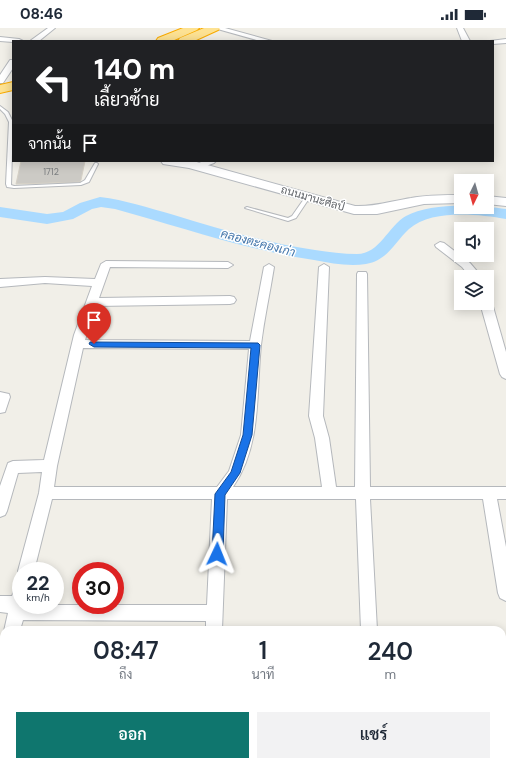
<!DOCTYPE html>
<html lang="th">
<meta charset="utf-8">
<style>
:root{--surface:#fff;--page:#f2f2f3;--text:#1f2937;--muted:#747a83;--accent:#0f766e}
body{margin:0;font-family:"DM Sans",Sarabun,sans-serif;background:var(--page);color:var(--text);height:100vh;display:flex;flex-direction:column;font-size:15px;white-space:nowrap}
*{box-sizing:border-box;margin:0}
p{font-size:13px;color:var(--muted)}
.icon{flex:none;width:22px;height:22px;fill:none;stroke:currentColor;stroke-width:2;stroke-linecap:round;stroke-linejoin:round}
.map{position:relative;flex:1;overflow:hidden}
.sheet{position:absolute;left:0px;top:598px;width:506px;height:140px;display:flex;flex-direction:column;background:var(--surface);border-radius:12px 12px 0 0;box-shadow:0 2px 10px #0003}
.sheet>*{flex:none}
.banner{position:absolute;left:12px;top:12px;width:482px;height:122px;border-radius:0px;box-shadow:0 2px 10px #0003;background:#202124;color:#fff;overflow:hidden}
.needle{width:26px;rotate:185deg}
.fabs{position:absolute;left:454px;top:146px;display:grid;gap:8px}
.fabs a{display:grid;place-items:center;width:40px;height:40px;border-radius:0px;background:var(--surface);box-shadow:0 2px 10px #0003;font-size:20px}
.speed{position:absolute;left:12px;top:534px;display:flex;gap:8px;font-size:20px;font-weight:700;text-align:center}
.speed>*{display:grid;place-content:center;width:52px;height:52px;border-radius:50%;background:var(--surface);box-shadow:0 2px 10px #0003;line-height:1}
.speed small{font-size:10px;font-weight:400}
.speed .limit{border:6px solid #d22;background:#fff;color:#111}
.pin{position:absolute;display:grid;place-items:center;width:34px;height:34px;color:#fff;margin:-41px -17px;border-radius:50% 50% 50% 0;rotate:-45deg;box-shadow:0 0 4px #0007}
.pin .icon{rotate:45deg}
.me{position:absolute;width:44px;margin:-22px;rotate:2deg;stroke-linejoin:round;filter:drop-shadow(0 0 3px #0008)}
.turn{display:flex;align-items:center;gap:14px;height:84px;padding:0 16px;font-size:18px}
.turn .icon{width:52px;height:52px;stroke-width:2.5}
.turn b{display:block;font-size:28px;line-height:34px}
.then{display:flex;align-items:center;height:38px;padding:0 16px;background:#0003;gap:8px;font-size:15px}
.eta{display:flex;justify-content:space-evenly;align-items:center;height:68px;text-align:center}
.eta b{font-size:24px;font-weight:600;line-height:28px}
.cta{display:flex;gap:8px;margin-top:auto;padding:8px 16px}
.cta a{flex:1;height:46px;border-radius:0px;background:var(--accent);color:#fff;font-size:16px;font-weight:600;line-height:46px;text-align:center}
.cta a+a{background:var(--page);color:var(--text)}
.status{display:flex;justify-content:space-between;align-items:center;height:28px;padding:0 20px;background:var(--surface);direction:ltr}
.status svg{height:11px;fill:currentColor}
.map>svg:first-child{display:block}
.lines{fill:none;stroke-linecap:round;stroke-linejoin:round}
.river{fill:#aadaff;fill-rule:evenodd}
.building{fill:#cccac5;stroke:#d6d1c6}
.lane-casing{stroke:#b5b8bc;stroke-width:2}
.street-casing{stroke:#b5b8bc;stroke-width:2}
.secondary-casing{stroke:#b6babf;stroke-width:2}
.highway-casing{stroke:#f9ab00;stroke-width:2}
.lane{fill:#fff;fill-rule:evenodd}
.street{fill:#fff;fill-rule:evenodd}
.secondary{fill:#fff;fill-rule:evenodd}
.highway{fill:#fde293;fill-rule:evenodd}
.route{fill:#1a73e8;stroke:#114b97}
.labels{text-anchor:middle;stroke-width:3;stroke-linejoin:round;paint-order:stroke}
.far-number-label{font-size:9px;fill:#7a7d7f}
.far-street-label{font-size:11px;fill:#5f6368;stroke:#fff}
.far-water-label{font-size:12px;font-style:italic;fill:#4174aa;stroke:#fff}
</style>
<div class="status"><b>08:46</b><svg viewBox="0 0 49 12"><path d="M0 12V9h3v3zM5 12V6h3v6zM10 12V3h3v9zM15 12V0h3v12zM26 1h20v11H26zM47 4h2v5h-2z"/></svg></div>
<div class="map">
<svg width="506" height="738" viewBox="0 0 506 738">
<rect width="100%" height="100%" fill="#f1efe8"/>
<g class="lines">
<path class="river" d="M 100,169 C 125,172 149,180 174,187 C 220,201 267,215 315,222 C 329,224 343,226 357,226 C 380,226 388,198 406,188 C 430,174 480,177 506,181 L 506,191 C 478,186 432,181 409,201 C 394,215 388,232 366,236 C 349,239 331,235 314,232 C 246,222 181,199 115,181 L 101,179 L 92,181 L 73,191 L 47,196 L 0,189 L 0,179 L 47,186 L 63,184 L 80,175 Z"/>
</g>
<path class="building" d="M 21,133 L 85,133 L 81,152 L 80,154 L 16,156 Z"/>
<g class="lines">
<defs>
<path id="lane" d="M 0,78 L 8,84 L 13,94 L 11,157 L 14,158 L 80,155 L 85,152 L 95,135 L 97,135 L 98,136 L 89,154 L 81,157 L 14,160 L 7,159 L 6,156 L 9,94 L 5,86 L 0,81 Z
M 306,168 L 308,168 L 310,169 L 296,190 L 288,193 L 245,180 L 247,179 L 288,190 L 292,188 Z"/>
<path id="street" d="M 48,0 L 55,0 L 39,13 L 30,13 Z
M 214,0 L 225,0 L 272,13 L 260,13 Z
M 457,0 L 463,0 L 470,13 L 462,13 Z
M 0,9 L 19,11 L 23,13 L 13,13 L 13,14 L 0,13 Z
M 506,11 L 506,15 L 493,16 L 493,13 L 490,13 Z
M 10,32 L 13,32 L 13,40 L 3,55 L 0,55 L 0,47 Z
M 203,133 L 216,133 L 214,135 L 198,141 L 193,138 Z
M 440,214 L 444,215 L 470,235 L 482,249 L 470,249 L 462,239 L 436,219 L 435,217 Z
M 106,233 L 228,234 L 233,237 L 228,240 L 110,239 L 99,270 L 230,268 L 234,269 L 236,272 L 234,275 L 230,276 L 96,278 L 85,312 L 250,313 L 264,239 L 269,236 L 274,239 C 270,265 264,291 261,317 C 256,365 262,417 233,459 L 322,459 L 315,410 L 309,388 L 319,239 L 324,236 L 329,239 L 323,388 L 329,410 L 336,459 L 355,459 L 357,246 L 358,244 L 366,244 L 367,246 L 370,459 L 506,459 L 506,471 L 497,471 L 506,519 L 506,573 L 500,570 L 498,565 L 483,471 L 370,471 L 377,602 L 361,602 L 356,471 L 227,471 L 222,602 L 206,602 L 206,593 L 23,592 L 20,602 L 4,603 L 8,585 L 0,584 L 0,568 L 12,568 L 15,560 L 21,557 L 21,577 L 207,577 L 212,471 L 52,471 L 34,543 L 21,543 L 21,548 L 18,543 L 39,465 L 42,444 L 18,445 L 7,483 L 5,487 L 0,489 L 0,458 L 8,435 L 13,433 L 44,432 L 74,307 L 92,258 L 45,255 L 0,259 L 0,251 L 45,249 L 95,251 L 101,236 ZM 83,320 L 249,321 L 241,407 L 229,443 L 217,459 L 54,459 L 57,438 Z
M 487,272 L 492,275 L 506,324 L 506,351 L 502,349 L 500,346 L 480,275 L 487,275 Z
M 0,364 L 9,366 L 10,369 L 5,384 L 0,385 Z
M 4,624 L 4,672 L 0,672 L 0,626 Z
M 151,734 L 171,734 L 170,738 L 150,738 Z
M 197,734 L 217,734 L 216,738 L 196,738 Z
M 374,734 L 394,734 L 394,738 L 374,738 Z"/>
<path id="secondary" d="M 161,133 L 193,133 L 355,178 C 375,179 391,173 411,170 C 427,167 444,167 461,167 L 461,175 L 424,176 L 377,186 L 354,186 L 189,140 L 163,136 Z
M 487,168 L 506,170 L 506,178 L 487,176 Z"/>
<path id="highway" d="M 183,0 L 199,0 L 197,2 L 172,13 L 156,13 L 158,10 Z
M 204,0 L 220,0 L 218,2 L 194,13 L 178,13 L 180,10 Z
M 13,54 L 13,62 L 0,65 L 0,57 Z"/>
</defs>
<use href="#lane" class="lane-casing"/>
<use href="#street" class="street-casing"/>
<use href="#secondary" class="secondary-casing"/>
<use href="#highway" class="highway-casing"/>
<use href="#lane" class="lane"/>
<use href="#street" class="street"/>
<use href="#secondary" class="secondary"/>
<use href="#highway" class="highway"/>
</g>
<path class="route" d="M 90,314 L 258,315 L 260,317 L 252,407 L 240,445 L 225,467 L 223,526 L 221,529 L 217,530 L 214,529 L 212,526 L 215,466 L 231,444 L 243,407 L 251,320 L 94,319 L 89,316 Z"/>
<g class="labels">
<g class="far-number-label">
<text x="51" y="147">1712</text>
</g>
<g class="far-street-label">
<text transform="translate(313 170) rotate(16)" y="4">ถนนมานะศิลป์</text>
</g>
<g class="far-water-label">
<text transform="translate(258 215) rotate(15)" y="4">คลองตะคองเก่า</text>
</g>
</g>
</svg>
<div class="fabs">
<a><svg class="needle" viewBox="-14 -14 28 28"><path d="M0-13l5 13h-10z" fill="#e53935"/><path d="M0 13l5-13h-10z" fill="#747a83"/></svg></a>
<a><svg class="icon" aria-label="sound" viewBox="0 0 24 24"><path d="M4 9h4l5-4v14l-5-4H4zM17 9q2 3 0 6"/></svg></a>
<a><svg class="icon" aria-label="layers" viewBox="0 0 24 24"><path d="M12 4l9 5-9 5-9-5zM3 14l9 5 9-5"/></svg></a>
</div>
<div class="speed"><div>22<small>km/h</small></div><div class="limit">30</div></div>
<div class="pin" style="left:94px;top:316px;background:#d93025"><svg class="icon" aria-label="arrive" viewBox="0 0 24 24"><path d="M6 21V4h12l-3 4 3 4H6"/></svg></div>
<svg class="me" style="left:217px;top:526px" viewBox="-20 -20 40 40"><path d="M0-17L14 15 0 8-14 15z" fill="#1a73e8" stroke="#fff" stroke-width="4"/></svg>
<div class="banner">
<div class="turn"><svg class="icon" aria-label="left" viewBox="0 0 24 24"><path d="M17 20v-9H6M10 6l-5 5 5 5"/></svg><div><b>140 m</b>เลี้ยวซ้าย</div></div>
<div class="then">จากนั้น<svg class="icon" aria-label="arrive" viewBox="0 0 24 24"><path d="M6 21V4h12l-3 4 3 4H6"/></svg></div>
</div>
<section class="sheet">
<div class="eta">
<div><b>08:47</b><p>ถึง</p></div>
<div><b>1</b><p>นาที</p></div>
<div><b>240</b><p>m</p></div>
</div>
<div class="cta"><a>ออก</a><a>แชร์</a></div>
</section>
</div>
